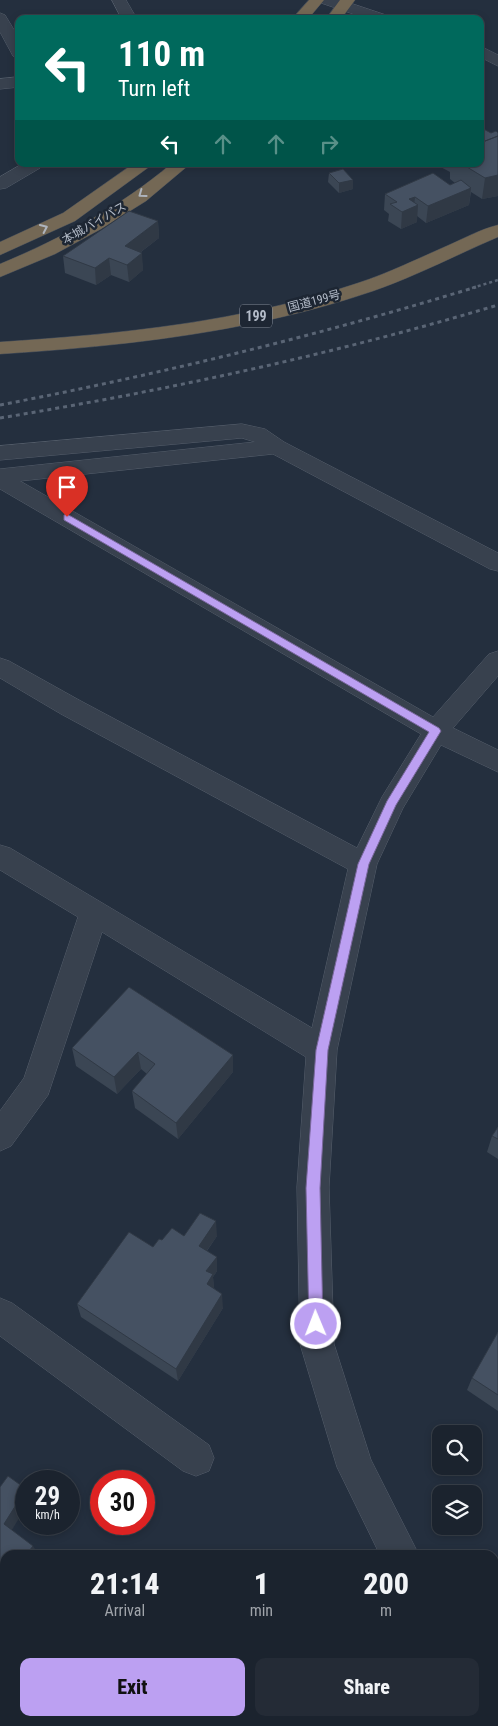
<!DOCTYPE html>
<meta charset="utf-8">
<style>
:root{--surface:#1b232e;--page:#242b36;--text:#f1f3f6;--muted:#a0a4aa;--line:#39404a;--accent:#bca0f2}
body{margin:0;font-family:"Roboto Condensed","Noto Sans JP",sans-serif;background:var(--page);color:var(--text);height:100vh;display:flex;flex-direction:column;font-size:19px;white-space:nowrap}
*{box-sizing:border-box;margin:0}
p{font-size:16px;color:var(--muted)}
.icon{flex:none;width:28px;height:28px;fill:none;stroke:currentColor;stroke-width:2;stroke-linecap:round;stroke-linejoin:round}
.map{position:relative;flex:1;overflow:hidden}
.details{position:absolute;left:0px;top:1550px;width:499px;height:176px;display:flex;flex-direction:column;background:var(--surface);border-radius:15px 15px 0 0;box-shadow:0 2px 8px #0003,0 0 0 1px var(--line)}
.details>*{flex:none}
.hud{position:absolute;left:15px;top:15px;width:469px;height:152px;border-radius:10px;box-shadow:0 2px 8px #0003,0 0 0 1px var(--line);background:#00695c;color:#fff;overflow:hidden}
.fabs{position:absolute;left:432px;top:1425px;display:grid;gap:10px}
.fabs a{display:grid;place-items:center;width:50px;height:50px;border-radius:10px;background:var(--surface);box-shadow:0 2px 8px #0003,0 0 0 1px var(--line);font-size:25px}
.speed{position:absolute;left:15px;top:1470px;display:flex;gap:10px;font-size:25px;font-weight:700;text-align:center}
.speed>*{display:grid;place-content:center;width:65px;height:65px;border-radius:50%;background:var(--surface);box-shadow:0 2px 8px #0003,0 0 0 1px var(--line);line-height:1}
.speed small{font-size:12px;font-weight:400}
.speed .limit{border:8px solid #d22;background:#fff;color:#111}
.pin{position:absolute;display:grid;place-items:center;width:42px;height:42px;color:#fff;margin:-51px -21px;border-radius:50% 50% 50% 0;rotate:-45deg;box-shadow:0 0 5px #0007}
.pin .icon{rotate:45deg}
.me{position:absolute;width:55px;margin:-28px;rotate:359deg;stroke-linejoin:round;filter:drop-shadow(0 0 4px #0008)}
.turn{display:flex;align-items:center;gap:18px;height:105px;padding:0 20px;font-size:22px}
.turn .icon{width:65px;height:65px;stroke-width:2.5}
.turn b{display:block;font-size:35px;line-height:42px}
.lanes{display:flex;align-items:center;height:48px;padding:0 20px;background:#0003;justify-content:center;gap:25px;direction:ltr}
.lanes .off{opacity:.35}
.eta{display:flex;justify-content:space-evenly;align-items:center;height:85px;text-align:center}
.eta b{font-size:30px;font-weight:800;line-height:35px}
.primary-button{display:flex;gap:10px;margin-top:auto;padding:10px 20px}
.primary-button a{flex:1;height:58px;border-radius:10px;background:var(--accent);color:#111;font-size:20px;font-weight:800;line-height:58px;text-align:center}
.primary-button a+a{background:var(--page);color:var(--text)}
.map>svg:first-child{display:block}
.lines{fill:none;stroke-linecap:round;stroke-linejoin:round}
.minor-casing{stroke:#565f6c;stroke-width:1}
.highway-casing{stroke:#434c59;stroke-width:1}
.minor{fill:#38414e;fill-rule:evenodd}
.highway{fill:#746855;fill-rule:evenodd}
.rail-far1{stroke:#5a6575;stroke-width:2.5;stroke-dasharray:3 3;stroke-linecap:butt}
.rail{stroke:#5a6575;stroke-width:3;stroke-dasharray:4 4;stroke-linecap:butt}
.wall{fill:#3b4654}
.shaded-wall{fill:#303945}
.building{fill:#455162;stroke:#303945}
.oneway{stroke:#aeb4bd}
.route{fill:#bca0f2;stroke:#7a689d}
.labels{text-anchor:middle;stroke-width:5;stroke-linejoin:round;paint-order:stroke}
.far-street-label{font-size:12px;fill:#b4bcc9;stroke:#1d2633}
.shield{fill:#1d2633;stroke:#878f9c;stroke-width:1}
.shield-label{font-size:14px;font-weight:bold;fill:#b4bcc9}
</style>
<div class="map">
<svg width="498" height="1726" viewBox="0 0 498 1726">
<rect width="100%" height="100%" fill="#242f3e"/>
<g class="lines">
<defs>
<path id="minor" d="M 112,0 L 126,0 L 137,19 L 122,19 Z
M 319,0 L 341,0 L 389,16 L 391,19 L 368,19 L 321,3 Z
M 0,13 L 5,15 L 19,38 L 19,58 L 13,56 L 0,32 Z
M 480,46 L 498,55 L 498,66 L 480,57 Z
M 19,77 L 19,87 L 0,89 L 0,79 Z
M 22,164 L 43,164 L 40,168 L 6,188 L 0,189 L 0,177 Z
M 242,424 L 265,429 L 284,442 L 498,553 L 498,571 L 490,569 L 273,454 L 20,481 L 433,717 L 489,654 L 498,651 L 498,676 L 453,728 L 498,750 L 498,772 L 441,745 L 403,808 L 377,864 L 337,1050 L 329,1187 L 334,1344 L 371,1460 L 419,1555 L 380,1555 L 337,1467 L 300,1344 L 297,1187 L 306,1057 L 102,932 L 48,1095 L 11,1146 L 0,1151 L 0,1111 L 24,1078 L 78,917 L 0,870 L 0,845 L 10,848 L 312,1028 L 348,869 L 61,714 L 0,678 L 0,658 L 9,661 L 79,700 L 357,848 L 382,797 L 421,734 L 0,489 L 0,469 L 255,442 L 242,438 L 0,460 L 0,446 Z
M 0,1298 L 12,1303 L 209,1445 L 214,1458 L 209,1471 L 196,1476 L 183,1471 L 0,1336 Z
M 494,1658 L 498,1660 L 498,1703 L 494,1701 Z"/>
<path id="highway" d="M 309,0 L 324,0 L 308,19 L 292,19 Z
M 340,0 L 355,0 L 341,19 L 326,19 Z
M 133,164 L 153,164 L 75,221 L 0,255 L 0,242 L 63,213 Z
M 171,164 L 190,164 L 146,201 L 101,229 L 55,254 L 0,277 L 0,264 C 62,238 120,207 171,164 Z
M 498,225 L 498,237 C 456,255 416,276 373,291 C 253,332 126,346 0,354 L 0,342 C 121,334 242,322 358,283 C 389,273 419,258 449,245 C 465,238 481,229 498,225 Z"/>
</defs>
<use href="#minor" class="minor-casing"/>
<use href="#highway" class="highway-casing"/>
<use href="#minor" class="minor"/>
<use href="#highway" class="highway"/>
<path class="rail-far1" d="M 472,288 L 498,280"/>
<path class="rail" d="M 0,405 C 161,374 320,335 476,287
M 0,418 C 169,390 334,354 498,305"/>
</g>
<path class="wall" d="M 491,133 L 498,133 L 498,196 L 482,199 L 471,192 L 469,205 L 426,223 L 417,216 L 417,222 L 401,229 L 388,221 L 389,214 L 384,210 L 385,194 L 450,185 L 455,183 L 450,179 L 450,172 L 435,164 L 480,164 Z
M 329,173 L 353,189 L 339,193 L 328,182 Z
M 158,221 L 159,238 L 141,252 L 143,270 L 129,282 L 111,275 L 96,285 L 65,273 L 63,256 Z
M 72,1048 L 233,1055 L 233,1072 L 178,1139 L 135,1108 L 132,1091 L 147,1074 L 141,1069 L 117,1094 L 76,1066 Z
M 498,1127 L 498,1159 L 487,1152 L 492,1136 Z
M 184,1236 L 217,1236 L 207,1251 L 217,1271 L 213,1277 L 214,1288 L 223,1308 L 178,1381 L 81,1317 L 77,1304 L 162,1240 Z
M 498,1332 L 498,1411 L 467,1390 L 472,1378 Z"/>
<path class="shaded-wall" d="M 498,175 L 498,196 L 482,199 L 485,178 Z
M 353,180 L 353,189 L 339,193 L 339,183 Z
M 471,188 L 469,205 L 426,223 L 428,206 Z
M 415,197 L 414,207 L 418,205 L 417,222 L 401,229 L 402,212 L 409,199 Z
M 158,221 L 159,238 L 126,263 L 125,246 Z
M 142,253 L 143,270 L 129,282 L 127,265 Z
M 109,258 L 111,275 L 96,285 L 95,268 Z
M 138,1052 L 141,1069 L 117,1094 L 114,1077 Z
M 233,1055 L 233,1072 L 178,1139 L 176,1123 Z
M 216,1221 L 217,1236 L 200,1260 L 199,1246 Z
M 217,1257 L 217,1271 L 213,1277 L 214,1288 L 208,1298 L 206,1271 Z
M 222,1294 L 223,1308 L 178,1381 L 176,1369 Z
M 26,1489 L 26,1507 L 10,1533 L 4,1524 Z
M 33,1546 L 39,1555 L 26,1555 Z
M 5,1636 L 5,1653 L 0,1661 L 0,1644 Z"/>
<path class="building" d="M 353,15 L 361,16 L 363,15 L 381,19 L 350,19 Z
M 480,127 L 491,133 L 496,131 L 498,133 L 498,136 L 480,143 Z
M 498,136 L 498,175 L 485,178 L 462,164 L 480,164 L 480,143 Z
M 343,169 L 353,180 L 339,183 L 329,173 Z
M 433,173 L 450,185 L 461,180 L 471,188 L 428,206 L 415,197 L 409,199 L 418,205 L 402,212 L 390,204 L 397,202 L 385,194 Z
M 129,211 L 158,221 L 125,246 L 142,253 L 127,265 L 109,258 L 95,268 L 63,256 Z
M 129,987 L 233,1055 L 176,1123 L 132,1091 L 155,1064 L 138,1052 L 114,1077 L 72,1048 Z
M 498,1127 L 498,1139 L 492,1136 Z
M 200,1213 L 216,1221 L 199,1246 L 217,1257 L 206,1271 L 213,1274 L 207,1284 L 222,1294 L 176,1369 L 77,1304 L 129,1232 L 153,1247 L 159,1239 L 162,1240 L 172,1228 L 184,1236 Z
M 498,1332 L 498,1395 L 472,1378 Z
M 8,1476 L 26,1489 L 4,1524 L 33,1546 L 26,1555 L 5,1555 L 5,1636 L 0,1644 L 0,1487 Z"/>
<defs><path id="oneway-chevron" d="M-2-3.5L2.5 0L-2 3.5" fill="none" stroke-width="1.6" stroke-linecap="round" stroke-linejoin="round" transform="scale(1.25)"/></defs>
<g class="oneway">
<use href="#oneway-chevron" transform="translate(142 194) rotate(144)"/>
<use href="#oneway-chevron" transform="translate(44 228) rotate(-25)"/>
</g>
<path class="route" d="M 67,514 L 439,728 L 441,731 L 396,805 L 369,864 L 328,1050 L 320,1188 L 323,1324 L 321,1329 L 316,1331 L 311,1329 L 309,1324 L 306,1188 L 316,1050 L 358,864 L 387,801 L 429,732 L 64,520 L 64,515 Z"/>
<g class="labels">
<g class="far-street-label">
<text transform="translate(94 223) rotate(-30)" y="4">本城バイパス</text>
<text transform="translate(314 301) rotate(-15)" y="4">国道199号</text>
</g>
<rect class="shield" x="240" y="304.5" width="32" height="23" rx="4"/>
<g class="shield-label">
<text x="256" y="321">199</text>
</g>
</g>
</svg>
<div class="fabs">
<a><svg class="icon" aria-label="search" viewBox="0 0 24 24"><circle cx="10" cy="10" r="6"/><path d="M15 15l6 6"/></svg></a>
<a><svg class="icon" aria-label="layers" viewBox="0 0 24 24"><path d="M12 4l9 5-9 5-9-5zM3 14l9 5 9-5"/></svg></a>
</div>
<div class="speed"><div>29<small>km/h</small></div><div class="limit">30</div></div>
<div class="pin" style="left:67px;top:517px;background:#d93025"><svg class="icon" aria-label="arrive" viewBox="0 0 24 24"><path d="M6 21V4h12l-3 4 3 4H6"/></svg></div>
<svg class="me" style="left:316px;top:1324px" viewBox="-20 -20 40 40"><circle r="17" fill="#bca0f2" stroke="#fff" stroke-width="3"/><path d="M0-11L8 9 0 5-8 9z" fill="#fff"/></svg>
<div class="hud">
<div class="turn"><svg class="icon" aria-label="left" viewBox="0 0 24 24"><path d="M17 20v-9H6M10 6l-5 5 5 5"/></svg><div><b>110 m</b>Turn left</div></div>
<div class="lanes"><svg class="icon" aria-label="left" viewBox="0 0 24 24"><path d="M17 20v-9H6M10 6l-5 5 5 5"/></svg><svg class="icon off" aria-label="ahead" viewBox="0 0 24 24"><path d="M12 20V5M6 11l6-6 6 6"/></svg><svg class="icon off" aria-label="ahead" viewBox="0 0 24 24"><path d="M12 20V5M6 11l6-6 6 6"/></svg><svg class="icon off" aria-label="right" viewBox="0 0 24 24"><path d="M7 20v-9h11M14 6l5 5-5 5"/></svg></div>
</div>
<section class="details">
<div class="eta">
<div><b>21:14</b><p>Arrival</p></div>
<div><b>1</b><p>min</p></div>
<div><b>200</b><p>m</p></div>
</div>
<div class="primary-button"><a>Exit</a><a>Share</a></div>
</section>
</div>
